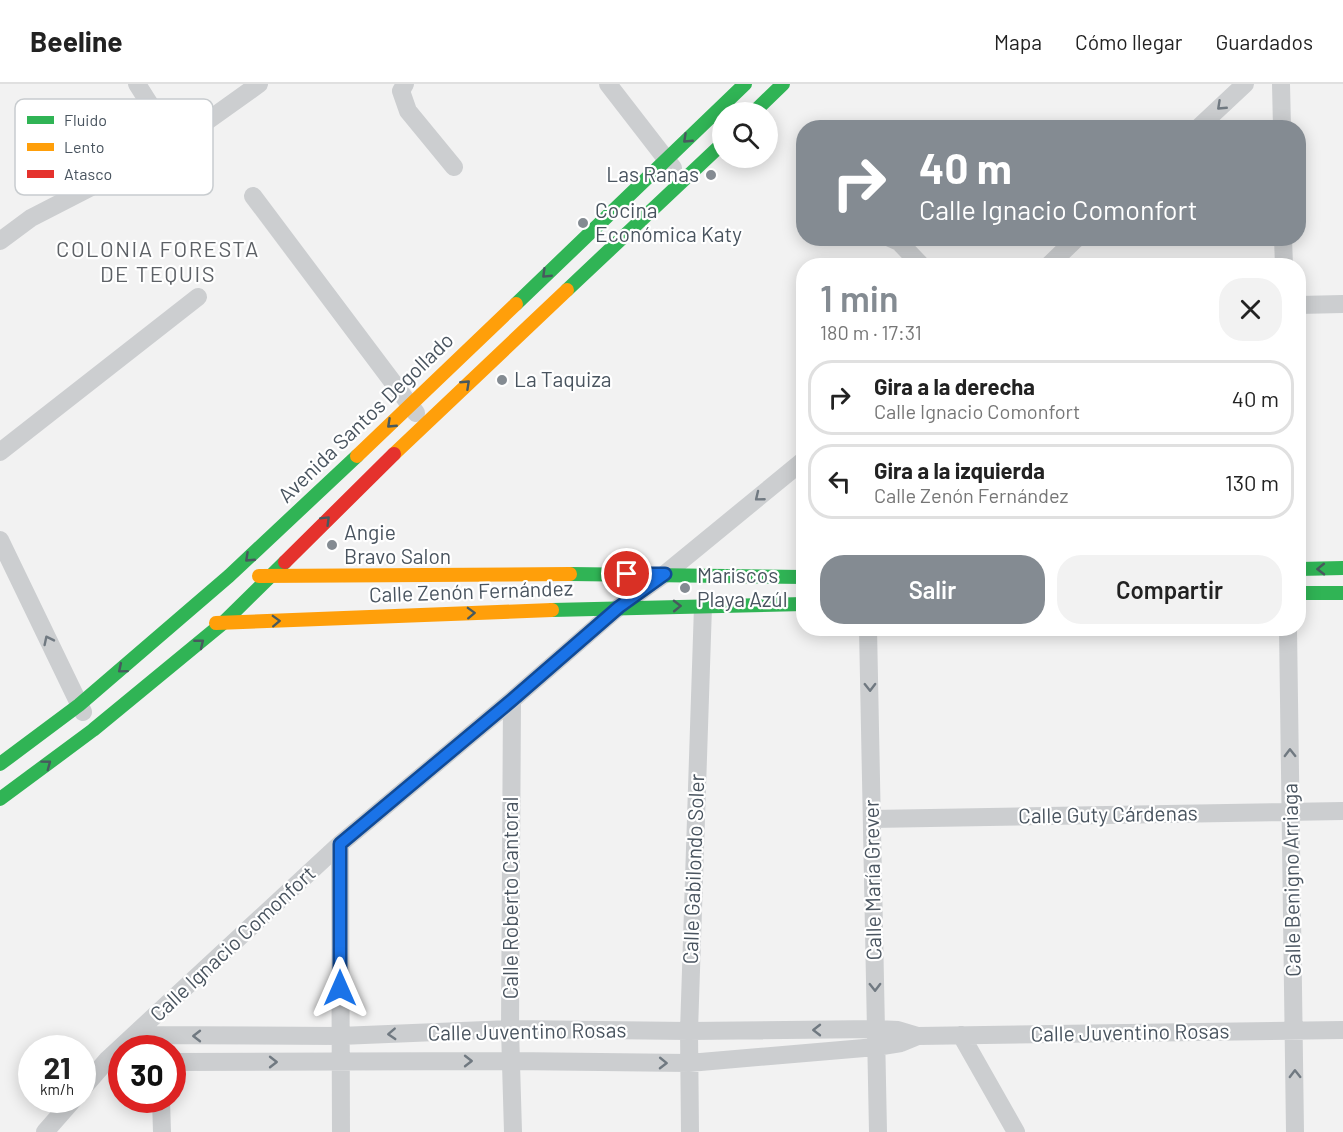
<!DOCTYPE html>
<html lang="es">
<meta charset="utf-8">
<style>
:root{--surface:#fff;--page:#f2f2f2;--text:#222;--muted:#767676;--line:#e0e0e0;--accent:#848b92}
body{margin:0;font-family:Barlow,sans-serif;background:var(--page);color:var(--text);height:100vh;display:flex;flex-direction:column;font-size:22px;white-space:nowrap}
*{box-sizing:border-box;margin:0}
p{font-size:20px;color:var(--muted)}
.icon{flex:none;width:33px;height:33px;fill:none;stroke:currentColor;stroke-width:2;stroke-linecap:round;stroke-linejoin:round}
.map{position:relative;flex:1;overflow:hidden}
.side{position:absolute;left:796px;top:174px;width:510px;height:378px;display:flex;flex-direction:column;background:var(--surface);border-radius:24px;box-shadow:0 3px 15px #0003}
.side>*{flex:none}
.banner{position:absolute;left:796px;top:36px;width:510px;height:126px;border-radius:24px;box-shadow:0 3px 15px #0003;background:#848b92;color:#fff;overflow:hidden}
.fabs{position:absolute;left:712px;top:18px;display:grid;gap:12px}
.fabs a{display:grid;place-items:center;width:66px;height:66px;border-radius:50%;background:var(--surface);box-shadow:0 3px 15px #0003;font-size:30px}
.speed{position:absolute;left:18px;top:951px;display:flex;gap:12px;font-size:30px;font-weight:700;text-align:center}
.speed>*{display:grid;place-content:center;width:78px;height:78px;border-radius:50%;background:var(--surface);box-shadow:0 3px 15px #0003;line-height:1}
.speed small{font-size:15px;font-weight:400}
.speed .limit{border:9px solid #d22;background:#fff;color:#111}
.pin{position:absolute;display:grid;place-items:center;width:51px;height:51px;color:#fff;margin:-26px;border:3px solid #fff;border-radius:50%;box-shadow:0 2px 6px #0007}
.me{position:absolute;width:66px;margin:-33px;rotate:0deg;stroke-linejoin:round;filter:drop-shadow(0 0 4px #0008)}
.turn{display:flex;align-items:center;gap:21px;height:126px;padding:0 24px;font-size:27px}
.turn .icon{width:78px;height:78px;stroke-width:2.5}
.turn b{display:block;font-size:42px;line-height:51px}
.round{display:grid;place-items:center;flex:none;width:63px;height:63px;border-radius:24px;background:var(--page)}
.headline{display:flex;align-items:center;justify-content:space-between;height:102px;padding:0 24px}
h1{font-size:36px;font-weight:600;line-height:45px;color:var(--accent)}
.primary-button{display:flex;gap:12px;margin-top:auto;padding:12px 24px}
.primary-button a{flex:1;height:69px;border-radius:24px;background:var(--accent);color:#fff;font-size:24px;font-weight:600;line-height:69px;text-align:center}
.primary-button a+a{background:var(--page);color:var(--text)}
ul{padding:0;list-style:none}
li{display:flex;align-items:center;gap:18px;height:75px;margin:0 12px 9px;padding:0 12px;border:3px solid var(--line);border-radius:24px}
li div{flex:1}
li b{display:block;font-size:22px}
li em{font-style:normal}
header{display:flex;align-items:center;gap:36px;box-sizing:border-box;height:84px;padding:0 30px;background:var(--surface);border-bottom:2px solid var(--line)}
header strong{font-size:28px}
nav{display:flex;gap:33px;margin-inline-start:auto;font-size:21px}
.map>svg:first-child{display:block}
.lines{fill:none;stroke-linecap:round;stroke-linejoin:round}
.street{stroke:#ccced0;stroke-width:18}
.fast{stroke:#30b455;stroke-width:14}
.slow{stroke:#ff9f0a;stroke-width:14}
.jam{stroke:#e5322d;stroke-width:14}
.oneway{stroke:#707981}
.oneway2{stroke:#48595e}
.route-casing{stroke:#114b97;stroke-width:15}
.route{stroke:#1a73e8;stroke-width:10}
.poi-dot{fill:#848b92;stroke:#fff;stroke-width:2}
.labels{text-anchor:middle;stroke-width:4.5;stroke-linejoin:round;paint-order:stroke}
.poi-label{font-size:21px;fill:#49545f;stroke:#fff;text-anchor:start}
.street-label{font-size:21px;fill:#49545f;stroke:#fff}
.neighbourhood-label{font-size:22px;letter-spacing:1.5px;fill:#5d6166;stroke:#fff}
.key{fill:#fff;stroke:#c8cccf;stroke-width:1.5}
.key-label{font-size:16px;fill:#49545f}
</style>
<header>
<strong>Beeline</strong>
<nav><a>Mapa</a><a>Cómo llegar</a><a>Guardados</a></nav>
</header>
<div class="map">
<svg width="1343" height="1048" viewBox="0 0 1343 1048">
<rect width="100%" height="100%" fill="#f2f2f2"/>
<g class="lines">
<path class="street" d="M 137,0 L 175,60
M 405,0 L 401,7 L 408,27 L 454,83
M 608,0 L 673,84
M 1281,0 L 1282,44
M 1198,44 L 1245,0
M 253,112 L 416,329
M 890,154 L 899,158 L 922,182
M 1283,154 L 1284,182
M 0,157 L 31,134 L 175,60 L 259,0
M 1048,182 L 1077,154
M 1299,221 L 1343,220
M 0,368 L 198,213
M 0,456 L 83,628
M 868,544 L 878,1048
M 1288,544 L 1295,1048
M 512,616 L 510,945 L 513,1048
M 872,735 L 1343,727
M 340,760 L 341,1048
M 136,951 L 340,952 L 510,945 L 689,947 L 876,945 L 898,946 L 918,952 L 1343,946
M 961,951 L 1016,1048
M 172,978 L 511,977 L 689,979 L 876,963 L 901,959 L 918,952
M 82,1005 L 108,975 L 340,760 L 512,616 L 619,523 L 665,490 L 804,376
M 161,1016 L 162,1048
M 45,1048 L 73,1016
M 690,1048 L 689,947 L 703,522"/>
<path class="fast" d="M 754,28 L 783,0
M 567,206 L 723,59
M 516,220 L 745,0
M 1299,485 L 1343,484
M 570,490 L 804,493
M 1299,509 L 1343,509
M 552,526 L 804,520
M 0,680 L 79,621 L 229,492 L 357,372
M 0,715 L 93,646 L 223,539 L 285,478"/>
<path class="slow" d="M 394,370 L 567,206
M 357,372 L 516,220
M 259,492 L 570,490
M 216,539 L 552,526"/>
<path class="jam" d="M 285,478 L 394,370"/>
</g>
<defs><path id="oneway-chevron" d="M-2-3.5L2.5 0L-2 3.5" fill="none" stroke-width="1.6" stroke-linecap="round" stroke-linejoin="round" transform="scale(1.5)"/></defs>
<g class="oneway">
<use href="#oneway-chevron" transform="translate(1221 22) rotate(137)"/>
<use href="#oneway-chevron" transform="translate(759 413) rotate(141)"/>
<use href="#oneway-chevron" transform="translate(48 556) rotate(-116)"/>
<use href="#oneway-chevron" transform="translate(870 603) rotate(89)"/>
<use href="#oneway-chevron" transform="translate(1290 669) rotate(-91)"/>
<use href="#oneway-chevron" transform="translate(875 903) rotate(89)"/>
<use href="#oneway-chevron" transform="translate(817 946) rotate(180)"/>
<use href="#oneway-chevron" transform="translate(392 950) rotate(177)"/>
<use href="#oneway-chevron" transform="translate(197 952) rotate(-180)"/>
<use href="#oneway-chevron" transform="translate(468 977)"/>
<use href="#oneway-chevron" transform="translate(273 978)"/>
<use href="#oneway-chevron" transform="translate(663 979) rotate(1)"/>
<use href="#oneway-chevron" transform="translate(1295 990) rotate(-91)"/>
</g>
<g class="oneway2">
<use href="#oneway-chevron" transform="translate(687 55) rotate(137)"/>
<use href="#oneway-chevron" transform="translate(546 190) rotate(136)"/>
<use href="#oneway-chevron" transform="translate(466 300) rotate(-43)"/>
<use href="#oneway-chevron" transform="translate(391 340) rotate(137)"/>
<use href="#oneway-chevron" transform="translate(326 436) rotate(-45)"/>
<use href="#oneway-chevron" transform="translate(249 474) rotate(137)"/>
<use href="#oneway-chevron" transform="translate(1321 485) rotate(179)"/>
<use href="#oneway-chevron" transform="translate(677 522) rotate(-1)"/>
<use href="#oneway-chevron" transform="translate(471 529) rotate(-2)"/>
<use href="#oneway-chevron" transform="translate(276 537) rotate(-2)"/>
<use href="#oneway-chevron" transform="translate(200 559) rotate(-39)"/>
<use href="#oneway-chevron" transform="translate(122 585) rotate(140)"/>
<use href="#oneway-chevron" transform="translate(47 680) rotate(-37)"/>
</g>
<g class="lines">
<defs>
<path id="route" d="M 340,904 L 340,760 L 512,616 L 619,523 L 665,490 L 627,490"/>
</defs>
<use href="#route" class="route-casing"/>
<use href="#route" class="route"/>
</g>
<g class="poi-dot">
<circle cx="711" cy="91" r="6"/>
<circle cx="583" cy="139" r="6"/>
<circle cx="502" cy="296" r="6"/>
<circle cx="332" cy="461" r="6"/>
<circle cx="685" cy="504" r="6"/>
</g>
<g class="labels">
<g class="poi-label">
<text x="699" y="98" text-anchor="end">Las Ranas</text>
<text x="595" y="134">Cocina<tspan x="595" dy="24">Económica Katy</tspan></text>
<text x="514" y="303">La Taquiza</text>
<text x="344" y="456">Angie<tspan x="344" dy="24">Bravo Salon</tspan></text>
<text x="697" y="499">Mariscos<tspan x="697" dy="24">Playa Azúl</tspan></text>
</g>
<g class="street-label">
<text transform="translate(366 334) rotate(-44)" y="7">Avenida Santos Degollado</text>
<text transform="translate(471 508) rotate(-2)" y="7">Calle Zenón Fernández</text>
<text transform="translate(1108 731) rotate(-1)" y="7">Calle Guty Cárdenas</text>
<text transform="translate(694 785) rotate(-88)" y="7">Calle Gabilondo Soler</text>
<text transform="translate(873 796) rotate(-91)" y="7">Calle María Grever</text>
<text transform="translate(1292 796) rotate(-91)" y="7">Calle Benigno Arriaga</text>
<text transform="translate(511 814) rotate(-90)" y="7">Calle Roberto Cantoral</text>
<text transform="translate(233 860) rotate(-43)" y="7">Calle Ignacio Comonfort</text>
<text transform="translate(527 948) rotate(-1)" y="7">Calle Juventino Rosas</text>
<text transform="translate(1130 949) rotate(-1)" y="7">Calle Juventino Rosas</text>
</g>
<g class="neighbourhood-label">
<text x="158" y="173">COLONIA FORESTA<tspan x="158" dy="25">DE TEQUIS</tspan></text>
</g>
</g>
<rect x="15" y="15" width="198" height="96" rx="9" class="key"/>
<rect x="27" y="32" width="27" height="8" fill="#30b455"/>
<rect x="27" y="59" width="27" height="8" fill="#ff9f0a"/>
<rect x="27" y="86" width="27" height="8" fill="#e5322d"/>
<g class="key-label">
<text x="64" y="42">Fluido</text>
<text x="64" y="69">Lento</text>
<text x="64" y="96">Atasco</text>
</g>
</svg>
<div class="fabs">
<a><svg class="icon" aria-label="search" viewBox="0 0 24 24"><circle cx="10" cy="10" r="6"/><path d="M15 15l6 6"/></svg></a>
</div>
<div class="speed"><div>21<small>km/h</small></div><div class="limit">30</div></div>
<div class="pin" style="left:627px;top:490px;background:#d93025"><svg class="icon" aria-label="arrive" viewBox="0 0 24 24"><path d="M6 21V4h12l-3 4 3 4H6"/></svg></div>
<svg class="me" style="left:340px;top:904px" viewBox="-20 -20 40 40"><path d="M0-17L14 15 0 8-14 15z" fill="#1a73e8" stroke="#fff" stroke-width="4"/></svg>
<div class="banner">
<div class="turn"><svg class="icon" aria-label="right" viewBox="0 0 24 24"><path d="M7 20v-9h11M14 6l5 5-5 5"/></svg><div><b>40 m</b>Calle Ignacio Comonfort</div></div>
</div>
<section class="side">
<div class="headline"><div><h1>1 min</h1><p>180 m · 17:31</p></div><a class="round"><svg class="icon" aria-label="close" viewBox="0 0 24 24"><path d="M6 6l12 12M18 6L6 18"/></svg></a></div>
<ul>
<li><svg class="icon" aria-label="right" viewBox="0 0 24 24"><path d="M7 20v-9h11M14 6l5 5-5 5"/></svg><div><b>Gira a la derecha</b><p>Calle Ignacio Comonfort</p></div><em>40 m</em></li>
<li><svg class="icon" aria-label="left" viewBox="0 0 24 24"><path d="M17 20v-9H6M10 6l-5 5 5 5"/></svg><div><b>Gira a la izquierda</b><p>Calle Zenón Fernández</p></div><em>130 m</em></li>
</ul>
<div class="primary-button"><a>Salir</a><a>Compartir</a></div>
</section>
</div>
